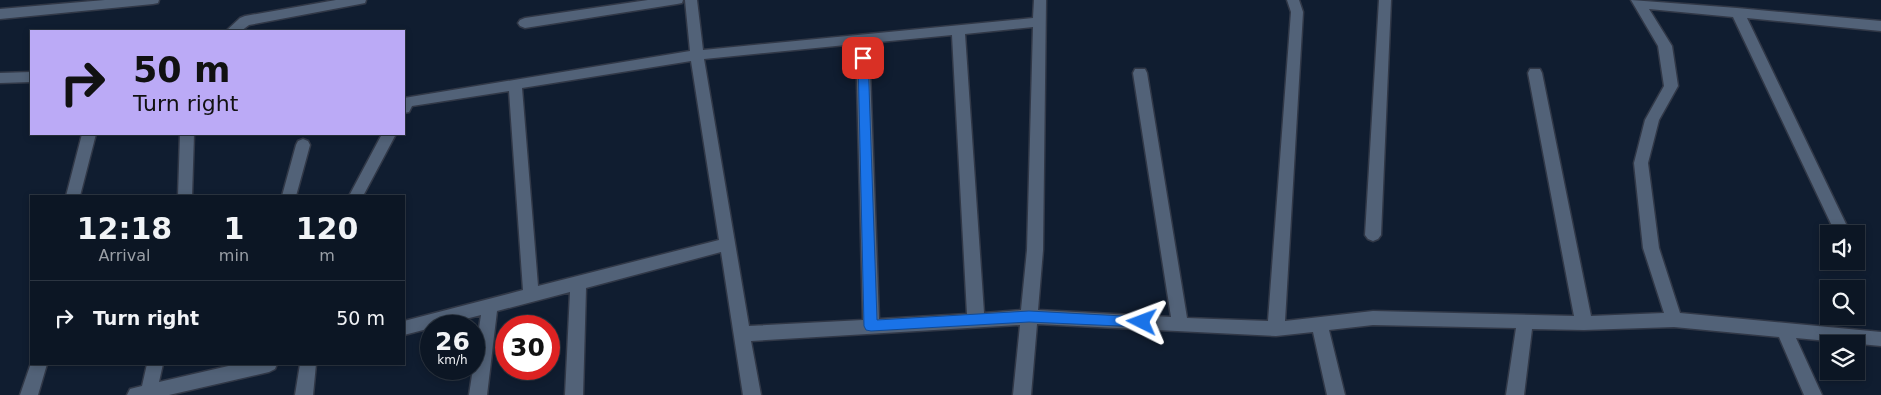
<!DOCTYPE html>
<style>
:root{--surface:#0c1624;--page:#1a2331;--text:#f1f3f6;--muted:#9a9fa6;--line:#2c3541}
body{margin:0;font-family:"DejaVu Sans",sans-serif;background:var(--page);color:var(--text);height:100vh;display:flex;flex-direction:column;font-size:19px;white-space:nowrap}
*{box-sizing:border-box;margin:0}
p{font-size:16px;color:var(--muted)}
.icon{flex:none;width:28px;height:28px;fill:none;stroke:currentColor;stroke-width:2;stroke-linecap:round;stroke-linejoin:round}
.map{position:relative;flex:1;overflow:hidden}
.details{position:absolute;left:30px;top:195px;width:375px;height:170px;display:flex;flex-direction:column;background:var(--surface);border-radius:0px;box-shadow:0 2px 8px #0003,0 0 0 1px var(--line)}
.details>*{flex:none}
.top-card{position:absolute;left:30px;top:30px;width:375px;height:105px;border-radius:0px;box-shadow:0 2px 8px #0003,0 0 0 1px var(--line);background:#bbaaf6;color:#111;overflow:hidden}
.fabs{position:absolute;left:1820px;top:225px;display:grid;gap:10px}
.fabs a{display:grid;place-items:center;width:45px;height:45px;border-radius:0px;background:var(--surface);box-shadow:0 2px 8px #0003,0 0 0 1px var(--line);font-size:25px}
.speed{position:absolute;left:420px;top:315px;display:flex;gap:10px;font-size:25px;font-weight:700;text-align:center}
.speed>*{display:grid;place-content:center;width:65px;height:65px;border-radius:50%;background:var(--surface);box-shadow:0 2px 8px #0003,0 0 0 1px var(--line);line-height:1}
.speed small{font-size:12px;font-weight:400}
.speed .limit{border:8px solid #d22;background:#fff;color:#111}
.pin{position:absolute;display:grid;place-items:center;width:42px;height:42px;color:#fff;margin:-21px;border-radius:10px;box-shadow:0 2px 8px #0006}
.me{position:absolute;width:55px;margin:-28px;rotate:273deg;stroke-linejoin:round;filter:drop-shadow(0 0 4px #0008)}
.turn{display:flex;align-items:center;gap:18px;height:105px;padding:0 20px;font-size:22px}
.turn .icon{width:65px;height:65px;stroke-width:2.5}
.turn b{display:block;font-size:35px;line-height:42px}
.eta{display:flex;justify-content:space-evenly;align-items:center;height:85px;text-align:center}
.eta b{font-size:30px;font-weight:700;line-height:35px}
ul{padding:0;list-style:none}
li{display:flex;align-items:center;gap:15px;height:75px;padding:0 20px;border-top:1px solid var(--line)}
li div{flex:1}
li b{display:block;font-size:19px}
li em{font-style:normal}
.map>svg:first-child{display:block}
.lines{fill:none;stroke-linecap:round;stroke-linejoin:round}
.minor-casing{stroke:#313847;stroke-width:3}
.minor{fill:#526278;fill-rule:evenodd}
.route{fill:#1a73e8;stroke:#114b97}
</style>
<div class="map">
<svg width="1881" height="395" viewBox="0 0 1881 395">
<rect width="100%" height="100%" fill="#101d30"/>
<g class="lines">
<defs>
<path id="minor" d="M 105,0 L 159,0 L 158,3 L 153,4 L 0,19 L 0,9 Z
M 336,0 L 366,0 L 365,3 L 360,4 L 249,25 L 241,31 L 226,31 L 240,18 L 245,16 Z
M 648,0 L 683,0 L 682,3 L 677,4 L 525,28 L 520,26 L 518,23 L 520,20 L 525,18 Z
M 685,0 L 697,0 L 703,50 L 1033,18 L 1034,0 L 1046,0 L 1043,250 L 1038,310 L 1171,317 L 1133,73 L 1135,69 L 1145,69 L 1147,73 L 1187,318 L 1268,321 L 1291,12 L 1287,0 L 1299,0 L 1303,12 L 1285,321 L 1373,311 L 1574,316 L 1528,73 L 1530,69 L 1540,69 L 1542,73 L 1591,316 L 1664,313 L 1643,248 L 1634,163 L 1645,120 L 1664,86 L 1658,46 L 1631,0 L 1737,8 L 1881,21 L 1881,31 L 1747,18 L 1846,224 L 1843,228 L 1838,230 L 1833,228 L 1733,17 L 1649,9 L 1672,46 L 1678,86 L 1659,120 L 1648,163 L 1659,248 L 1680,313 L 1881,332 L 1881,346 L 1796,338 L 1822,395 L 1804,395 L 1779,337 L 1674,327 L 1584,330 L 1532,329 L 1524,395 L 1506,395 L 1516,328 L 1373,325 L 1329,330 L 1345,395 L 1327,395 L 1313,332 L 1276,336 L 1037,324 L 1031,395 L 1013,395 L 1020,325 L 751,341 L 761,395 L 743,395 L 721,252 L 586,288 L 583,395 L 565,395 L 570,292 L 497,311 L 487,395 L 469,395 L 481,315 L 438,326 L 431,326 L 431,328 L 404,335 L 404,321 L 523,290 L 509,91 L 412,106 L 409,112 L 404,113 L 404,98 L 690,51 ZM 1033,27 L 1027,250 L 1021,310 L 984,313 L 965,34 ZM 952,35 L 967,314 L 879,319 L 869,43 ZM 856,44 L 863,320 L 749,326 L 704,59 ZM 691,61 L 719,240 L 538,286 L 522,88 Z
M 1379,0 L 1391,0 L 1381,235 L 1378,239 L 1373,241 L 1368,239 L 1365,235 Z
M 31,72 L 31,82 L 0,83 L 0,73 Z
M 82,134 L 96,134 L 80,196 L 66,196 Z
M 180,134 L 194,134 L 192,196 L 178,196 Z
M 382,134 L 396,134 L 363,196 L 349,196 Z
M 303,139 L 308,141 L 310,145 L 296,196 L 282,196 L 296,145 L 298,141 Z
M 31,363 L 47,364 L 38,395 L 20,395 Z
M 147,364 L 163,364 L 159,382 L 237,364 L 277,364 L 275,369 L 269,372 L 169,395 L 127,395 L 130,389 L 142,386 Z
M 300,364 L 316,364 L 313,395 L 295,395 Z"/>
</defs>
<use href="#minor" class="minor-casing"/>
<use href="#minor" class="minor"/>
</g>
<path class="route" d="M 863,55 L 868,58 L 877,320 L 1029,311 L 1142,317 L 1147,318 L 1149,322 L 1147,326 L 1142,327 L 1029,322 L 871,331 L 866,330 L 864,326 L 858,58 Z"/>
</svg>
<div class="fabs">
<a><svg class="icon" aria-label="sound" viewBox="0 0 24 24"><path d="M4 9h4l5-4v14l-5-4H4zM17 9q2 3 0 6"/></svg></a>
<a><svg class="icon" aria-label="search" viewBox="0 0 24 24"><circle cx="10" cy="10" r="6"/><path d="M15 15l6 6"/></svg></a>
<a><svg class="icon" aria-label="layers" viewBox="0 0 24 24"><path d="M12 4l9 5-9 5-9-5zM3 14l9 5 9-5"/></svg></a>
</div>
<div class="speed"><div>26<small>km/h</small></div><div class="limit">30</div></div>
<div class="pin" style="left:863px;top:58px;background:#d93025"><svg class="icon" aria-label="arrive" viewBox="0 0 24 24"><path d="M6 21V4h12l-3 4 3 4H6"/></svg></div>
<svg class="me" style="left:1142px;top:322px" viewBox="-20 -20 40 40"><path d="M0-17L14 15 0 8-14 15z" fill="#1a73e8" stroke="#fff" stroke-width="4"/></svg>
<div class="top-card">
<div class="turn"><svg class="icon" aria-label="right" viewBox="0 0 24 24"><path d="M7 20v-9h11M14 6l5 5-5 5"/></svg><div><b>50 m</b>Turn right</div></div>
</div>
<section class="details">
<div class="eta">
<div><b>12:18</b><p>Arrival</p></div>
<div><b>1</b><p>min</p></div>
<div><b>120</b><p>m</p></div>
</div>
<ul>
<li><svg class="icon" aria-label="right" viewBox="0 0 24 24"><path d="M7 20v-9h11M14 6l5 5-5 5"/></svg><div><b>Turn right</b></div><em>50 m</em></li>
</ul>
</section>
</div>
